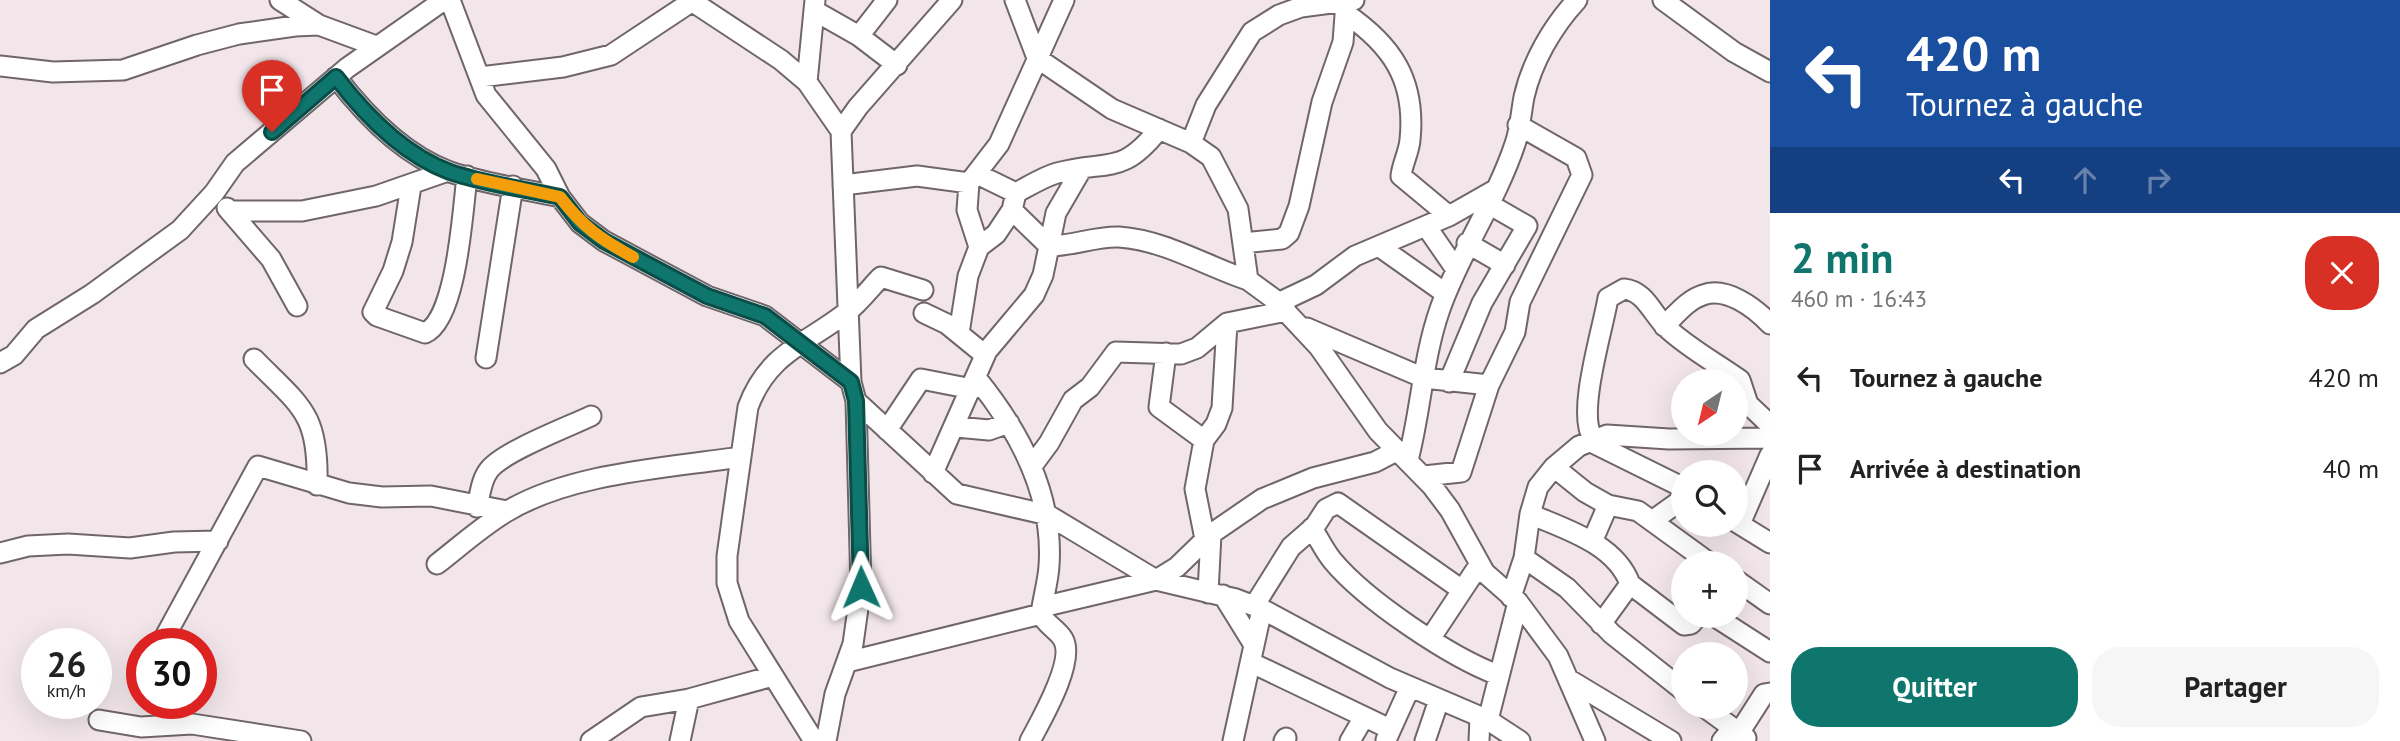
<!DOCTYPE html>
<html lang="fr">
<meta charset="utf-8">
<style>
:root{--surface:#fff;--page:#f6f6f6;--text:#222;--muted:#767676;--accent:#0f766e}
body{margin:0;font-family:"PT Sans",sans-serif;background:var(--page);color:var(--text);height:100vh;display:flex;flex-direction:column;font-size:26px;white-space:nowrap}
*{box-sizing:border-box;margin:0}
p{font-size:23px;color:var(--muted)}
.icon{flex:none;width:38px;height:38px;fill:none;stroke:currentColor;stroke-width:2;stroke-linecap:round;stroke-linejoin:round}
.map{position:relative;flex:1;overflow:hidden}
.panel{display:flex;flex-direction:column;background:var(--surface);width:630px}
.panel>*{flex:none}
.guide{background:#1a4fa0;color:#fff;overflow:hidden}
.needle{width:46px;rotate:215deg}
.fabs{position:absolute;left:1671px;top:369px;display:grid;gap:14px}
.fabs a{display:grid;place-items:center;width:77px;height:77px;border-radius:50%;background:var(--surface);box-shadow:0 7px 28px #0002;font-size:35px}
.speed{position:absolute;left:21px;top:628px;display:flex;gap:14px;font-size:35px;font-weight:700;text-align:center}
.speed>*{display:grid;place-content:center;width:91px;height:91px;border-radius:50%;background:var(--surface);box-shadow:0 7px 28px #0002;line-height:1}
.speed small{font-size:18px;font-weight:400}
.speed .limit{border:10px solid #d22;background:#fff;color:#111}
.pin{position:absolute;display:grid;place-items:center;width:60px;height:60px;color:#fff;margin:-72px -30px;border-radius:50% 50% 50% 0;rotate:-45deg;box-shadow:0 0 7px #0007}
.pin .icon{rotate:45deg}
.me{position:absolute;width:77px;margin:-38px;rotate:359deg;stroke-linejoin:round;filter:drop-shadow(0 0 5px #0008)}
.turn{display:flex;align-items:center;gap:24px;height:147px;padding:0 21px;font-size:32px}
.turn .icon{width:91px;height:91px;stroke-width:2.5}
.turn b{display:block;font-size:49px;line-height:60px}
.lanes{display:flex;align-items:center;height:66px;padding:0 21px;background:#0003;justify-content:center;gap:35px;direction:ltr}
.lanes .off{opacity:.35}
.round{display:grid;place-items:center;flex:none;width:74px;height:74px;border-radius:28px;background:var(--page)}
.head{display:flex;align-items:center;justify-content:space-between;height:119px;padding:0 21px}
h1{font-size:42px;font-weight:700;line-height:52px;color:var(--accent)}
.cta{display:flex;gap:14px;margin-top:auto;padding:14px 21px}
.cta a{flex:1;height:80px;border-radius:28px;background:var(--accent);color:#fff;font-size:28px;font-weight:700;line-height:80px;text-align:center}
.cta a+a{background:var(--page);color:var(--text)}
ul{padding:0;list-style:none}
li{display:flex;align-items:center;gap:21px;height:91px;padding:0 21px}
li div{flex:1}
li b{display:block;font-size:26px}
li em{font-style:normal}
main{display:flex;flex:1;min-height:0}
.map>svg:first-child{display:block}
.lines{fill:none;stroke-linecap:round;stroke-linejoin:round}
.minor-casing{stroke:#706569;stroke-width:23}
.minor{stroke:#fff;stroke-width:19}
.route-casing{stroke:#0a4d48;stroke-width:18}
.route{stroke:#0f766e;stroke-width:12}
.slow{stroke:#f59e0b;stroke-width:12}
</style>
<main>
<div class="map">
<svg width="1770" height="741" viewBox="0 0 1770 741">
<rect width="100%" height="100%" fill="#f2e6ea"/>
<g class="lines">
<defs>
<path id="minor" d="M 280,0 L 319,25
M 450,0 L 486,95 L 546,169 L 560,197 L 580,223 L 604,241 L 707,296 L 765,316 L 851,382
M 690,0 L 781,60 L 807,82 L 841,131
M 1015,0 L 1037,58 L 1112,109 L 1191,143 L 1211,157 L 1238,209 L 1248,280 L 1274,299 L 1319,347 L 1378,431 L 1432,486 L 1450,510 L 1485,573 L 1518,602 L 1558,656 L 1595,741
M 1663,0 L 1734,52 L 1770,72
M 815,11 L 859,36 L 897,65
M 1345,13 C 1392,45 1416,80 1410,140 C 1409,152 1402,165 1401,176 L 1449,216
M 859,36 L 887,0
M 0,66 L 53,72 L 123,70 L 197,45 L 239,34 L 295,26 L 319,25 L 376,46
M 336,77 C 365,115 404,155 450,172 C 485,184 524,189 560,197
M 480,77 L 563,67 L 611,55 L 691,2
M 807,82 L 815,0
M 1191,143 L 1206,105 L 1252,32 L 1279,15 L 1301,7 L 1354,0
M 977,174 L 1016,193
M 843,185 L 917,176 L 969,183
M 411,186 L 402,242 L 393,271 L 373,312 L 377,316 L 425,333 C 457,319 463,208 467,176
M 227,208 L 271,259 L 297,306
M 1012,210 L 1016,193 C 1029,186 1043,177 1057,173 C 1108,159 1121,177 1159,129
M 231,211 L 302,211 L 376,196 L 448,171
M 1426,226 L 1455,268
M 1243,243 L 1282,239 L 1289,233 L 1299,206 L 1322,102 L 1343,42 L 1346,2
M 1467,243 L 1505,265
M 979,247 L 967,210 L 969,183 L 999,144 L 1064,0
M 1380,247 L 1445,293
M 1278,303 L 1316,285 L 1355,256 L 1449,216 L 1493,191
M 924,313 L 947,324 L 985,355
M 1664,326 C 1676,315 1687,300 1703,295 C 1726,286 1755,308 1770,324
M 1307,328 L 1424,378 L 1489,385 L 1515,332 L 1520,302 L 1582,175 L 1576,158 L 1518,125
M 959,333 L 968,276 L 979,247 L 996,234 L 1012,210 L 1049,246 C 1073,246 1096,236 1119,237 C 1164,240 1206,266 1248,280
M 1166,353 L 1159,407 L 1204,440
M 486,358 L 513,186
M 254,359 C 301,407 319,413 317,485
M 0,363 L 14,355 L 36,329 L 92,294 L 180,230 L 214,193 L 235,163 L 347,68 L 444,0
M 977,379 C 1020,432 1054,495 1049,566 C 1048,582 1043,598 1041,614 C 1046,625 1057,629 1063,639 C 1076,661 1041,720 1030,741
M 1449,382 L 1482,303 L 1527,226 L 1487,203
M 856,401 L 957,494 L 1048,515 L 1156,580 L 1236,599 L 1262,609 L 1390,678 L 1488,720 L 1520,741
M 956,427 L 989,430 L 1009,423
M 887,430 L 921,379 L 972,389
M 1593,438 C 1576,414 1603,329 1608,298 L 1624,289 C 1646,291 1653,316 1668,329 C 1690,349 1716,363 1740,380 L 1748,404 L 1770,425
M 1589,441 L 1684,488
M 1408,460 C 1421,410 1423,357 1440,309 C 1460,252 1496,201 1515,144 C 1520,130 1521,113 1524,97 C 1532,62 1552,27 1577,0
M 1032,466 L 1049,443 L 1073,400 L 1090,387 L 1116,352 L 1181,354 L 1197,348 L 1227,323 L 1286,311
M 1554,467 L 1585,492 L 1608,505 L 1638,511 L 1711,564
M 933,473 L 987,351 L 1034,295 L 1043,275 L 1056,213 L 1081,170
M 1424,476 L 1461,472 L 1489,385
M 477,507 C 480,495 481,480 489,470 C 502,452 568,427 591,416
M 1530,514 C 1565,529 1616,544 1630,584 L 1601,624
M 1652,521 L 1684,498
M 1736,522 L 1770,543
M 1740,524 L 1770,455
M 1312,528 C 1319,539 1324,550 1332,560 C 1365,600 1450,657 1498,675
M 1205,539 L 1195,489 L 1204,440 L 1216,424 L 1222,408 L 1227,323
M 1592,542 L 1608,505
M 0,553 L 28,546 L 68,544 L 130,548 L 174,542 L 218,541
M 1524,558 L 1567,588 L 1612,634 L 1684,691
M 437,564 C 459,547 481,527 506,512 C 570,473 666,468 740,457
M 1736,580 L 1770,604
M 1630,584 L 1684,625 L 1691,624 L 1698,616
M 1208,593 L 1211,534
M 1223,595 L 1254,645
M 1511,597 L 1524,558 L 1530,514 L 1538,487 L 1554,467 L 1579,446 L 1607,435 L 1669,439 L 1770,438
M 1254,606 L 1291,547 L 1315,526 L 1326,509 L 1338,503 L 1462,590
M 1042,607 L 1156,580 L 1177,567 L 1211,534 L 1262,499 L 1313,478 L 1375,462 L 1398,450
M 1714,616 L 1770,652
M 1430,639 L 1479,565
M 161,644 L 258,466 L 349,493 L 382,497 L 431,496 L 507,511
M 847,662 L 1041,614
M 1252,663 L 1390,729
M 1568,679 L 1671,741
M 1704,707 L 1733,728
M 99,720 L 141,727 L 192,724 L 301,741
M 1488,720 L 1518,602
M 1739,733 L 1764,694 L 1770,693
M 1386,740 L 1410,687
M 591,741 L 641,707 L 689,699 L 773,676
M 680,741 L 689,699
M 814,741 L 739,621 L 727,583 L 727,556 L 748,407 C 768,353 806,344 847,312 C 860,302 870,288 881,277 L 923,290
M 826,741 L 835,694 L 853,644 L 861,587 L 856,401 L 851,382 L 841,131 L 858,107 L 952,0
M 1233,741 L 1262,609
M 1284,741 L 1286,738
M 1350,741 L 1364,717
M 1425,741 L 1439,700
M 1479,741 L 1480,717
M 1722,741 L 1733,728 L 1746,738"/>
</defs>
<use href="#minor" class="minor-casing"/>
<use href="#minor" class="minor"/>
</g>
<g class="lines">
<defs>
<path id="route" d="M 272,132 L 336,77 C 365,115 404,155 450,172 C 485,184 524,189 560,197 L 580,223 L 604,241 L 707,296 L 765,316 L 851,382 L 856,401 L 861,587"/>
</defs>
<use href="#route" class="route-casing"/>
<use href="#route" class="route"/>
<path class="slow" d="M 477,179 L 560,197 C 583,227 600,239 633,257"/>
</g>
</svg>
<div class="fabs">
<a><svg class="needle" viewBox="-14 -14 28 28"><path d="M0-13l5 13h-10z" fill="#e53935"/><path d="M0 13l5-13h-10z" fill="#767676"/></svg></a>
<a><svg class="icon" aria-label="search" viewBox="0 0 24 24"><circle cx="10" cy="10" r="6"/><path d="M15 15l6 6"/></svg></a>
<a>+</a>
<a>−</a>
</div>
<div class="speed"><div>26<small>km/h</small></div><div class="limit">30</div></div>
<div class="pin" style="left:272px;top:132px;background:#d93025"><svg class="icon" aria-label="arrive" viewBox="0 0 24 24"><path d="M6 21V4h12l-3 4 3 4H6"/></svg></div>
<svg class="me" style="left:861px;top:587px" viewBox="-20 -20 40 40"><path d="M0-17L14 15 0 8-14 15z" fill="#0f766e" stroke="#fff" stroke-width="4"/></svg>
</div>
<section class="panel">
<div class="guide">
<div class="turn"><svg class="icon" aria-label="left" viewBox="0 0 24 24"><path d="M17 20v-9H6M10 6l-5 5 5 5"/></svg><div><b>420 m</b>Tournez à gauche</div></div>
<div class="lanes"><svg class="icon" aria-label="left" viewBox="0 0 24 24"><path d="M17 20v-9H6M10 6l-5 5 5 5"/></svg><svg class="icon off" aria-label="ahead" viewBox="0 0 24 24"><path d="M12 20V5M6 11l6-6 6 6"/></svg><svg class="icon off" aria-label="right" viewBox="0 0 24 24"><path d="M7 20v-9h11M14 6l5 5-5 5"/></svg></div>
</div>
<div class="head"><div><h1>2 min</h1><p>460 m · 16:43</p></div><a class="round" style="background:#d93025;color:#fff"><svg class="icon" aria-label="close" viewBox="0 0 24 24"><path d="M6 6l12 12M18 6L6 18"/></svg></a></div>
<ul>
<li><svg class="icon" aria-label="left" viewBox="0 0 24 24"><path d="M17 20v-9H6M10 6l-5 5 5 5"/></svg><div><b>Tournez à gauche</b></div><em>420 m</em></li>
<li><svg class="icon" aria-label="arrive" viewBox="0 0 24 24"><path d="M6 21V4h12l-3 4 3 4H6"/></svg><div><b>Arrivée à destination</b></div><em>40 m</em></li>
</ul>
<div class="cta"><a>Quitter</a><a>Partager</a></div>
</section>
</main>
